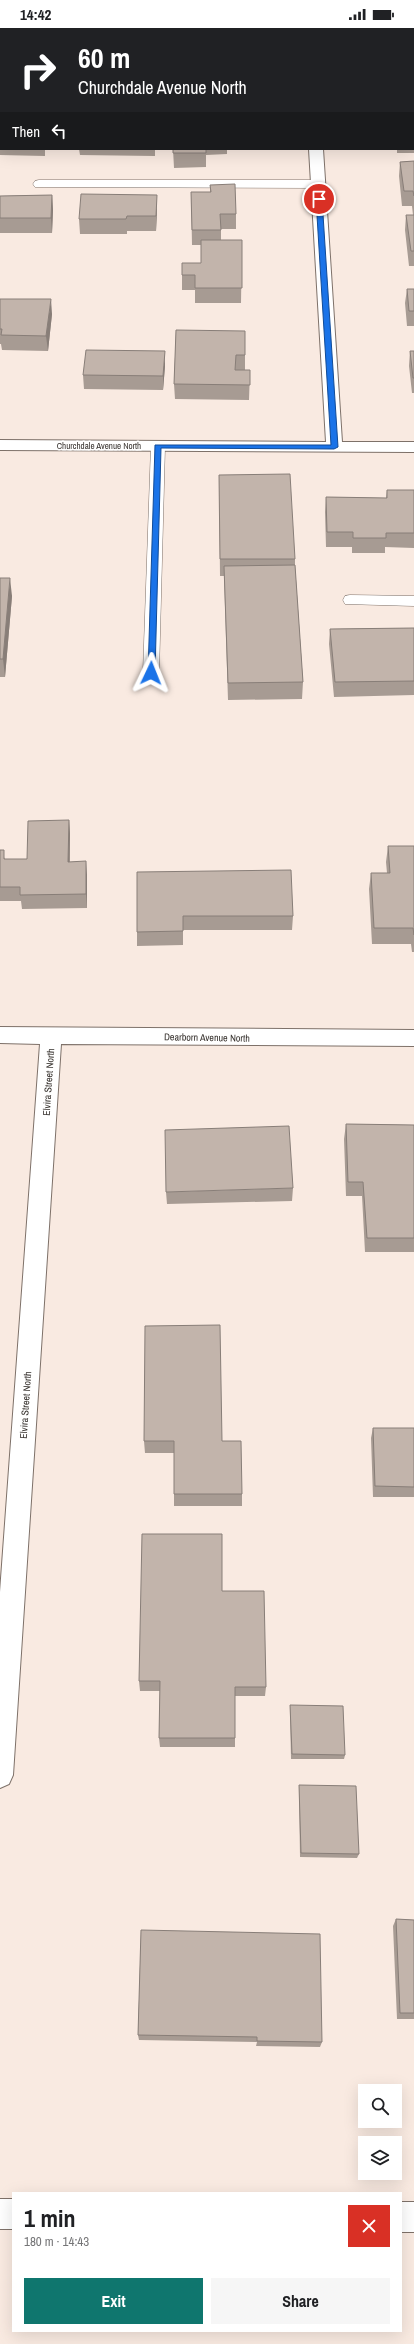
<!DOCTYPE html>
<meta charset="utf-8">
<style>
:root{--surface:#fff;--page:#f6f6f6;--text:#202124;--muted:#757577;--accent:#0f766e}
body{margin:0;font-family:"Archivo Narrow",sans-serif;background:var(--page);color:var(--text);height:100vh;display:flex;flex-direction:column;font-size:15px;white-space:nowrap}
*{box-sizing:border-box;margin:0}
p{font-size:13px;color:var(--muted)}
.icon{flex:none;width:22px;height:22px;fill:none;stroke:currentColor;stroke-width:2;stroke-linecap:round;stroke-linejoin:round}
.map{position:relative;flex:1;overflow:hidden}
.details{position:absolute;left:12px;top:2164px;width:390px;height:140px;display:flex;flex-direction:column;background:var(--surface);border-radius:0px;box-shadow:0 4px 16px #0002}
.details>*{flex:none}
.banner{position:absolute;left:0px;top:0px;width:414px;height:122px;box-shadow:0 4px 16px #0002;background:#202124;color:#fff;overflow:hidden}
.tools{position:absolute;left:358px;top:2056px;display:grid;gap:8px}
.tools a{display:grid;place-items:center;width:44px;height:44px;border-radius:0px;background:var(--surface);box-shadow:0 4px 16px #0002;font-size:20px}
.pin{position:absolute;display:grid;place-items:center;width:34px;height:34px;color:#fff;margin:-17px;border:2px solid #fff;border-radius:50%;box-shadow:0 1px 4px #0007}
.me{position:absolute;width:44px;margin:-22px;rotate:2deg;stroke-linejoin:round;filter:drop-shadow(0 0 3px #0008)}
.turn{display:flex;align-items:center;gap:14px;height:84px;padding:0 12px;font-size:18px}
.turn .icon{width:52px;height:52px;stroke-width:2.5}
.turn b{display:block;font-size:28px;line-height:34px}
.then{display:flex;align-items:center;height:38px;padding:0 12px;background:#0003;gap:8px;font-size:15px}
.round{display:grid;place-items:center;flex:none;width:42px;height:42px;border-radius:0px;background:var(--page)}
.headline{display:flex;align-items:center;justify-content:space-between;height:68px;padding:0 12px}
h1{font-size:24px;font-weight:800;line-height:30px}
.button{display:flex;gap:8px;margin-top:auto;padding:8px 12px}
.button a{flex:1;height:46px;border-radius:0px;background:var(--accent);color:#fff;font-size:16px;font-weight:800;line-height:46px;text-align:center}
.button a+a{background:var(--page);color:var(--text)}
.status{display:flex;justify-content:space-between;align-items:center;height:28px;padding:0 20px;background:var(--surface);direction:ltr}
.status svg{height:11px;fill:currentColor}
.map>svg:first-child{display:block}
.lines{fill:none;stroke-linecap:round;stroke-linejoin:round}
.service-casing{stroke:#7e7169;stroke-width:1}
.minor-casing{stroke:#7e7169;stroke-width:2}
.service{fill:#fff;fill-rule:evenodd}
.minor{fill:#fff;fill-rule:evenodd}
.wall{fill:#a79b93}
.shaded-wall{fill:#887e78}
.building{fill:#c2b4ab;stroke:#887e78}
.route{fill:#1a73e8;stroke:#114b97}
.labels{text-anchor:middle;stroke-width:3;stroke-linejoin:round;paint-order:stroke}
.far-street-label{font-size:9px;fill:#36312d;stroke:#fff}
.street-label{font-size:10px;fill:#36312d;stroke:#fff}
</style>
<div class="status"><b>14:42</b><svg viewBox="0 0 49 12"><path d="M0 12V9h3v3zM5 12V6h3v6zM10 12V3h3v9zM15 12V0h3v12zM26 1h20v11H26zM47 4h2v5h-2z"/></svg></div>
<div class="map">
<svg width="414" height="2316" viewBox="0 0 414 2316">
<rect width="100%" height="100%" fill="#f9eae1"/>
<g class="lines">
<defs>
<path id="service" d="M 413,63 L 414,63 L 414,69 L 413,69 Z
M 39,152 L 318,152 L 324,156 L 318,160 L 35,159 L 33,156 L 35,153 Z
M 158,414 L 165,418 L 159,645 L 156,649 L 146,649 L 143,645 L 151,418 Z
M 350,567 L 414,568 L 414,578 L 345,576 L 343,572 L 345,568 Z"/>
<path id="minor" d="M 0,57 L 1,57 L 1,65 L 0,65 Z
M 309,121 L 323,121 L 342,414 L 414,414 L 414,424 L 0,422 L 0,412 L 326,414 Z
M 0,999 L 414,1002 L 414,1018 L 61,1016 L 13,1747 L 9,1756 L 0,1760 L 0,1564 L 40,1016 L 0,1015 Z
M 0,2171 L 13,2171 L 13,2201 L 0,2201 Z
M 401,2174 L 414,2174 L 414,2204 L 401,2204 Z"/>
</defs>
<use href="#service" class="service-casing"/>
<use href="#minor" class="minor-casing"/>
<use href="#service" class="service"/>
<use href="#minor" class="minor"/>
</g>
<path class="wall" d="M 0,0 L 1,1 L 1,24 L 0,24 Z
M 347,0 L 414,0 L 414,21 L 413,21 L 413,1 L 347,1 Z
M 0,81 L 1,81 L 1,121 L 45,121 L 45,128 L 0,127 Z
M 413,86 L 414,86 L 414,125 L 397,125 L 397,121 L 413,121 Z
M 79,121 L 155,121 L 155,128 L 80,127 Z
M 173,121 L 227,121 L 227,126 L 206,127 L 206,139 L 174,140 Z
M 414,133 L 414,238 L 409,238 L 405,202 L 406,187 L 413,187 L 412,178 L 402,178 L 399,148 L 400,134 Z
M 210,157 L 236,186 L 236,201 L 221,201 L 221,212 L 242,212 L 241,275 L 195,275 L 195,262 L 182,262 L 182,247 L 201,235 L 201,217 L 192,217 L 191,164 L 210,164 Z
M 52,167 L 53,182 L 52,205 L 0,205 L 0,168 Z
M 157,181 L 156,203 L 127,203 L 127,206 L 80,206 L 79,191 Z
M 407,261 L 414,261 L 414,298 L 407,298 L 405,275 Z
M 0,271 L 52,286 L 48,323 L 2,322 L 1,316 L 0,316 Z
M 176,302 L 245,327 L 245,342 L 250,342 L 249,372 L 175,371 L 174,356 Z
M 410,323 L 414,323 L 414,365 L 412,365 L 409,338 Z
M 165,338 L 163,362 L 84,361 L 83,347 Z
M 219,447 L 295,531 L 295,537 L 303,654 L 302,671 L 228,672 L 224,548 L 220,548 Z
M 387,462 L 414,462 L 414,520 L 385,519 L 385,525 L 352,525 L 352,519 L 326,519 L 325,484 L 326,469 L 386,470 Z
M 0,550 L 12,568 L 5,649 L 0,649 Z
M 414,600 L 414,667 L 334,669 L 329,616 L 330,601 Z
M 69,792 L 70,806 L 70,834 L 87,847 L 87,880 L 22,881 L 21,873 L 0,873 L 0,822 L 5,831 L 27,831 Z
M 388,818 L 414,818 L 414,924 L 412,924 L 411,916 L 372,916 L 369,861 L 371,845 L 387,845 L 386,834 Z
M 137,844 L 293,888 L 292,902 L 183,902 L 183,917 L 137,918 Z
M 346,1096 L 414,1097 L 414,1224 L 365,1224 L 362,1168 L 346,1168 L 344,1111 Z
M 293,1160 L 292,1173 L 167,1176 L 166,1164 Z
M 373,1400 L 414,1400 L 414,1469 L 373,1469 L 371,1410 Z
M 144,1413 L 222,1413 L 242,1466 L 242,1478 L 174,1478 L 174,1425 L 145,1425 Z
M 222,1563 L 266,1659 L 265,1668 L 235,1668 L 235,1719 L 160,1719 L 159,1710 L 160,1663 L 140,1663 L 139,1653 Z
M 290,1677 L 345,1727 L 344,1731 L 291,1731 L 290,1683 Z
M 299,1757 L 359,1826 L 357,1830 L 300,1829 L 299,1762 Z
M 396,1891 L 414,1892 L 414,1991 L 397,1991 L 393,1898 Z
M 141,1902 L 322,2014 L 320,2019 L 256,2018 L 257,2014 L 139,2012 L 138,2007 Z"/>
<path class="shaded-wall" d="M 52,167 L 53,182 L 52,205 L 51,190 Z
M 157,167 L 157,181 L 156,203 L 156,188 Z
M 51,271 L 52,286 L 48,323 L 46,308 Z
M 165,323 L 165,338 L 163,362 L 163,348 Z
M 10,550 L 12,568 L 5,649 L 3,631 Z
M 69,792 L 70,806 L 69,848 L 68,834 Z
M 86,833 L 87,847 L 87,880 L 86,866 Z"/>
<path class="building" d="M 0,0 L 43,0 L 43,1 L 1,1 L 1,9 L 0,9 Z
M 60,0 L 131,0 L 131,1 L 60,1 Z
M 152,0 L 237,0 L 237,1 L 152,1 Z
M 250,0 L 332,0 L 332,1 L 250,1 Z
M 350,0 L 414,0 L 414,4 L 413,4 L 413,1 L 350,1 Z
M 0,81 L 1,81 L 1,113 L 0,113 Z
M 413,86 L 414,86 L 414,110 L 413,110 Z
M 173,121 L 206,121 L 206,125 L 173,125 Z
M 414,133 L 414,168 L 413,163 L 404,163 L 400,134 Z
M 235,156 L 236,186 L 220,186 L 221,202 L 192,202 L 191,164 L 211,164 L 210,157 Z
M 81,166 L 157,167 L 156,188 L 127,188 L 126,191 L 79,191 Z
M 52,167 L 51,190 L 0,190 L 0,168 Z
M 406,187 L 414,187 L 414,223 L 411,223 Z
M 201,212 L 242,212 L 242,260 L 195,260 L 195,247 L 182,247 L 182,235 L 201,235 Z
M 407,261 L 414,261 L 414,283 L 409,283 Z
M 0,271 L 51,271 L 46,308 L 1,307 L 2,301 L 0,301 Z
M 176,302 L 245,303 L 245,327 L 236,327 L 235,342 L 250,342 L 250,357 L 174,356 Z
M 86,322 L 165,323 L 163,348 L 83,347 Z
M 410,323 L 414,323 L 414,350 L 413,350 Z
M 290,446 L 295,531 L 220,531 L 219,447 Z
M 387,462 L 414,462 L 414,505 L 386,505 L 386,510 L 353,510 L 353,504 L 327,504 L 326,469 L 387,470 Z
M 295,537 L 303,654 L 228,655 L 224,538 Z
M 0,550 L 10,550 L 3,631 L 0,631 Z
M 414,600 L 414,653 L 335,654 L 330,601 Z
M 69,792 L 68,834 L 86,833 L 86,866 L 20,867 L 20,859 L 0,859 L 0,822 L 4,822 L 4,831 L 27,831 L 28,793 Z
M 388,818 L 414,818 L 414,907 L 413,900 L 374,900 L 371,845 L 390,845 Z
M 291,842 L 293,888 L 183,888 L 183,903 L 137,904 L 137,844 Z
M 346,1096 L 414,1097 L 414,1210 L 367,1210 L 363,1154 L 348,1154 Z
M 289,1098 L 293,1160 L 166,1164 L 165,1102 Z
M 220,1297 L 222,1413 L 241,1413 L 242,1466 L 174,1466 L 174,1413 L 144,1413 L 145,1298 Z
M 373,1400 L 414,1400 L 414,1459 L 375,1458 Z
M 142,1506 L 222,1506 L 222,1563 L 264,1563 L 266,1659 L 235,1659 L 235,1710 L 159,1710 L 160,1653 L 139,1653 Z
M 290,1677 L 343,1678 L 345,1727 L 292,1726 Z
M 299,1757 L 356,1758 L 359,1826 L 301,1825 Z
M 396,1891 L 414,1892 L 414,1985 L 400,1985 Z
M 141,1902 L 320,1906 L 322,2014 L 257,2013 L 257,2009 L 138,2007 Z"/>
<path class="route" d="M 319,169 L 322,171 L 338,419 L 334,421 L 161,420 L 155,645 L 148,646 L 155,417 L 331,417 L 316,171 Z"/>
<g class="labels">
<g class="far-street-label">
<text x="99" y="421">Churchdale Avenue North</text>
</g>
<g class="street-label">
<text transform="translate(207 1009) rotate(1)" y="4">Dearborn Avenue North</text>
<text transform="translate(48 1054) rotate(-86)" y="4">Elvira Street North</text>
<text transform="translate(25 1377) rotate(-86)" y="4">Elvira Street North</text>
</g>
</g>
</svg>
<div class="tools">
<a><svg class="icon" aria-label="search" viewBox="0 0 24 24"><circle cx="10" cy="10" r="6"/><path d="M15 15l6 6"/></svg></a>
<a><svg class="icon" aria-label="layers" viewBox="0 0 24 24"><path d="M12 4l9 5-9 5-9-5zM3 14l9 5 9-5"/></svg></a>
</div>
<div class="pin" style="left:319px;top:171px;background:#d93025"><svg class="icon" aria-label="arrive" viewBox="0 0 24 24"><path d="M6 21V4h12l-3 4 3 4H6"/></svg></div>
<svg class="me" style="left:151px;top:645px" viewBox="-20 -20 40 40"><path d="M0-17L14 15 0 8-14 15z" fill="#1a73e8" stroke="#fff" stroke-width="4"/></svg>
<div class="banner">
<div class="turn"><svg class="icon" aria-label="right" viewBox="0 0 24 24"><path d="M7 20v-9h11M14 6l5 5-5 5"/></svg><div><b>60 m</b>Churchdale Avenue North</div></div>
<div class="then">Then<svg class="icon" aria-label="left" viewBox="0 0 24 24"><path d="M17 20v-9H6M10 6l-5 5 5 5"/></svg></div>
</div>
<section class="details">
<div class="headline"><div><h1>1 min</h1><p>180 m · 14:43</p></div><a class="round" style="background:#d93025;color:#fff"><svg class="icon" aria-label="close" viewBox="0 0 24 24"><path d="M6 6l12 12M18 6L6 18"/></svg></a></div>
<div class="button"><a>Exit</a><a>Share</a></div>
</section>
</div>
